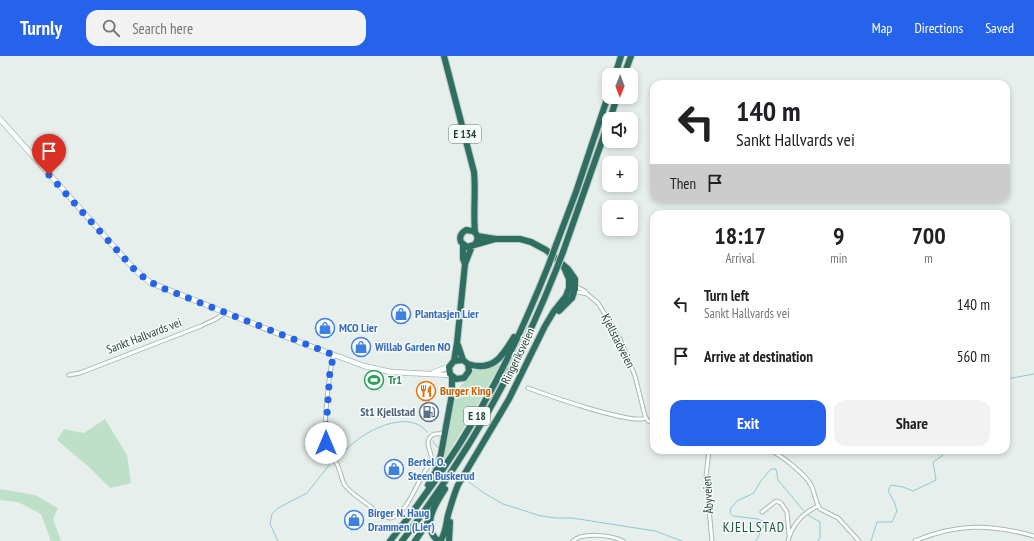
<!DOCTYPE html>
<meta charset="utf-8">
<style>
:root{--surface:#fff;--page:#f2f2f2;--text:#202124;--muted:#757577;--accent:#2563eb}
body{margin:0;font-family:"PT Sans Narrow",sans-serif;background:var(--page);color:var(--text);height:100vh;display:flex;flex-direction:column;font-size:15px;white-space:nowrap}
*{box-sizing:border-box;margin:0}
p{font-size:13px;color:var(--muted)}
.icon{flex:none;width:22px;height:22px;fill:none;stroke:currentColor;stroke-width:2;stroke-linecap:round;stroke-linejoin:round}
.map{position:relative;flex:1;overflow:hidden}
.panel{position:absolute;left:650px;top:154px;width:360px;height:244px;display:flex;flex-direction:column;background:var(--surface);border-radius:12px;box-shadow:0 2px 6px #0003}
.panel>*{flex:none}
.hud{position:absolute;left:650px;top:24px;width:360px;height:122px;border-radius:12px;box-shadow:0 2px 6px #0003;background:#fff;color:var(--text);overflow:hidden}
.needle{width:26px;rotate:181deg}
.fabs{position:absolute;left:602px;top:12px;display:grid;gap:8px}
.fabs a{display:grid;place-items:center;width:36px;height:36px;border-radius:8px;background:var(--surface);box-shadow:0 2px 6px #0003;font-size:20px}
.pin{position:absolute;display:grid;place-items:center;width:34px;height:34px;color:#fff;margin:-41px -17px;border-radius:50% 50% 50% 0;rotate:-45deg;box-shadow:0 0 4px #0007}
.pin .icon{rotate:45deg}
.me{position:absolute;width:44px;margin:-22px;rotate:0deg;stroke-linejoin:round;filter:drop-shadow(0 0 3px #0008)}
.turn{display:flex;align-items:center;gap:14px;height:84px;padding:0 20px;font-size:18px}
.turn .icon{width:52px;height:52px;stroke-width:2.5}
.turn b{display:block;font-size:28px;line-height:34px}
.then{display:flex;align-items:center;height:38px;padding:0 20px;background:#0003;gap:8px;font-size:15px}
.eta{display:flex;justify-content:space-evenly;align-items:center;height:68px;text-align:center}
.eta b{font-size:24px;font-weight:700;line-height:28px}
.button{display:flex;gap:8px;margin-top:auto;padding:8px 20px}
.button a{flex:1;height:46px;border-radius:12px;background:var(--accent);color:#fff;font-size:16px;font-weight:700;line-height:46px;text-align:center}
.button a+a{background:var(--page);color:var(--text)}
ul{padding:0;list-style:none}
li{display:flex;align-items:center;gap:12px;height:52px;padding:0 20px}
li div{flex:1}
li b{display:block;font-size:15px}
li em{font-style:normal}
header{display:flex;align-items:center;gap:24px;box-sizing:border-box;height:56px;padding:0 20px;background:var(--accent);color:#fff}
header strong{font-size:19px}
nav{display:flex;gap:22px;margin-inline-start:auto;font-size:14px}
.search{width:280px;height:36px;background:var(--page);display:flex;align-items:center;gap:10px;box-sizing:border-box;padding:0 14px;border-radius:12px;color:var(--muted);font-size:15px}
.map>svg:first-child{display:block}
.green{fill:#bfe0c8}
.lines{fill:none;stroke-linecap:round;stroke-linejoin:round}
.stream{stroke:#8ec9d4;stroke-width:1}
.street-casing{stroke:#a8b8b2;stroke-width:5}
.secondary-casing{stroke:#a4bbb3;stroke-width:6}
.highway-casing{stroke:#c2cac8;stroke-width:8}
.street{stroke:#fff;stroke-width:3}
.secondary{stroke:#fff;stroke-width:4.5}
.highway{stroke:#2f6f62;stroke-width:6}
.highway-bridge-casing{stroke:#c2cac8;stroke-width:8;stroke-linecap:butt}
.highway-bridge{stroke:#2f6f62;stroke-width:6}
.route{stroke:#2563eb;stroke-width:7;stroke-dasharray:0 12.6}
.labels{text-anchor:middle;stroke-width:3;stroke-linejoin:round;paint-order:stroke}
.shield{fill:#f7fbf9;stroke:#637a73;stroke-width:1}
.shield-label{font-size:11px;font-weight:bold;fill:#24423a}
.shop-label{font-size:12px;font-weight:bold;fill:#366cbe;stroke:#f7fbf9;text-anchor:start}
.street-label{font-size:12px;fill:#24423a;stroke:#f7fbf9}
.leisure-label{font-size:12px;font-weight:bold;fill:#27864d;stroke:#f7fbf9;text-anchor:start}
.food-label{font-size:12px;font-weight:bold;fill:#c56008;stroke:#f7fbf9;text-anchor:start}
.service-label{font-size:12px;font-weight:bold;fill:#4e5e75;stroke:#f7fbf9;text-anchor:end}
.quarter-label{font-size:14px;letter-spacing:1px;fill:#1f5548;stroke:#f7fbf9}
</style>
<header>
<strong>Turnly</strong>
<div class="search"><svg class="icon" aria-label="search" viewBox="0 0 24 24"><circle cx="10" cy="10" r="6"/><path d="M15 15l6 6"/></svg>Search here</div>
<nav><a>Map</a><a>Directions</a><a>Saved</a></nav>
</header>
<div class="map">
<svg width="1034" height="485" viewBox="0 0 1034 485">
<rect width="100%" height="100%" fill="#e6efeb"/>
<path class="green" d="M 497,307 L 500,309 L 468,365 L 441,409 L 455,344 L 461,329 L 469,322 L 472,314 L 491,312 Z
M 105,363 L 127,399 L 131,427 L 110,432 L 90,412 L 57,384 L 64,373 L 84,377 Z
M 0,433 L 35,439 L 58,452 L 53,463 L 61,485 L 51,485 L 41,458 L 18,446 L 0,444 Z"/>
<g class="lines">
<path class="stream" d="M 1006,322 L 1012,322 L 1034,318
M 433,385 L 438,392
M 994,394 L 996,396 L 1001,394
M 341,398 C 349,391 357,383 366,378 C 382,368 413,357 427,376
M 469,426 L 484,437 L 503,448 L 541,460 L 556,462 L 572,462 L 655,475 L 682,485
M 808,459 L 820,466 L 820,481 L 818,485
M 278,485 L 270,468 L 272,458 L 278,452 L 307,437 L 330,408
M 756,485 L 764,469 L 764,466 L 758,463 L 733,460 L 730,457 L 731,452 L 737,445 L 754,437 L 760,426 L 771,413 L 776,413 L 778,424 L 803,454
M 871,485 L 877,466 L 892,466 L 897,455 L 894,445 L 888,435 L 891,429 L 903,431 L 913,435 L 936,424 L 933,406 L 942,400 L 944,394"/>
<defs>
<path id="street" d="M 575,230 L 585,235 L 587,238 L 598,247 L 620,283 L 635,320 L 645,360 L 648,365 L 654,367
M 573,235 L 587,238
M 334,299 C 329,314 322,378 327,392 C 329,398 334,402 337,408 C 340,414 341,421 344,428 C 349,436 359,442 367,448 C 373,452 382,462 390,462 C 404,461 415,433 421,422 C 424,416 429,410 431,404 C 433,396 425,390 429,383 C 432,376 439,378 445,378
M 69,319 L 80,317 L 201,270 L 216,263 L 225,257
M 528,332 C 547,339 631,369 646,362
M 709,394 L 706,421 L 712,485
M 770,394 C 782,400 804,417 811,429 C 815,437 815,445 820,453 L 838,462 L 859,485
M 762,456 L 776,445 L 781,447 L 787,456 L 789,478
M 573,485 C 583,476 611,479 623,485
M 788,485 C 792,469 803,457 818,450
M 915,485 C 957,467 991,468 1034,480"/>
<path id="secondary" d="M 0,63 L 134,213 L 151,227 L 302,287 L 364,310 L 391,316 L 450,319
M 434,316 L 449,311"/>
<path id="highway" d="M 444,0 L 474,116 C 476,136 473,156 475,176
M 615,19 L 621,0
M 624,19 L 631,0
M 610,63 L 617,41
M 477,180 L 496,183 L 520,183 L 531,186 L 546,194 L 568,213 L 575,223 L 575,233 L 572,242 L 559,255
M 475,188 C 479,183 478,178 473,175 L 466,174 C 461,177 459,181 461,186 L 467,191 L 495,183
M 463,189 L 463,203 L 465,208
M 556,189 L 576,136 L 609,37
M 563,196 L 609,65
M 458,289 L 463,304 L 468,308 L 469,315 L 464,322 L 456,323 L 450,318 L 449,311 L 454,305 L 463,304
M 454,305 L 457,287 L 465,208 L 472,190
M 468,308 C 493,316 502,301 514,281
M 428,429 L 436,415 L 441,398 L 452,338 L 452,321
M 441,484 C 446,476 446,468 448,459 C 451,449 454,438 458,429 L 509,343 L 545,270 L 554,255 L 566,240 L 569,232 L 569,223 L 563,209
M 390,485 C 430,435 466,382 496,325 C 516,287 533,248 549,208
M 402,485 C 467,401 517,313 556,214
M 415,485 L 430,463
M 438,485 C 421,470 435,448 445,433
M 449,485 L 450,466"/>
</defs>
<use href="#street" class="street-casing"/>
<use href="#secondary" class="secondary-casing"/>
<use href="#highway" class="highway-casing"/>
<use href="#street" class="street"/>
<use href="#secondary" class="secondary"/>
<use href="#highway" class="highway"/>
<defs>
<path id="highway-bridge" d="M 549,208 L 556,189
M 556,214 L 563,196"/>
</defs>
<use href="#highway-bridge" class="highway-bridge-casing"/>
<use href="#highway-bridge" class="highway-bridge"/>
</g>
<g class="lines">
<path class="route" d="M 49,119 L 134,213 L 147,224 L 160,231 L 334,299 L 330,314 L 326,374 L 326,387"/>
</g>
<defs>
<symbol id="shop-ring" viewBox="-11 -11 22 22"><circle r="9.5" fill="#f7fbf9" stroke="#3f7fe0" stroke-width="1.5"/><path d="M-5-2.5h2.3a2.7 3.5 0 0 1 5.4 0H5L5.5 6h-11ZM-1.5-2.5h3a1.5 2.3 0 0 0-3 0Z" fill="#3f7fe0"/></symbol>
<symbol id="stadium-ring" viewBox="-11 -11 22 22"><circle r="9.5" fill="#f7fbf9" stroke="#2e9e5b" stroke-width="1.5"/><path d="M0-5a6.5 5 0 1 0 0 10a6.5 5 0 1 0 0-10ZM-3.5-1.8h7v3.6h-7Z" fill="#2e9e5b"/></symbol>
<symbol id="restaurant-ring" viewBox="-11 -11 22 22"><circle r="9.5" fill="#f7fbf9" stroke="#e8710a" stroke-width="1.5"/><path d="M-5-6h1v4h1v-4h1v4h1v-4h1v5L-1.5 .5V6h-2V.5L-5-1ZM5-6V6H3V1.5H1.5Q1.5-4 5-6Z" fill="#e8710a"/></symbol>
<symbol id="fuel-ring" viewBox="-11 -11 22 22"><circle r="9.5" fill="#f7fbf9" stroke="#5c6f8a" stroke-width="1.5"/><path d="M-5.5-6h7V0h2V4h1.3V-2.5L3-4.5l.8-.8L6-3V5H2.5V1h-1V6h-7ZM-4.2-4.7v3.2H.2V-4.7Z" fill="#5c6f8a"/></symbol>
</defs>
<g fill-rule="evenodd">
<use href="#shop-ring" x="390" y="247" width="22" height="22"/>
<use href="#shop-ring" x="314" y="261" width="22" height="22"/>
<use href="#shop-ring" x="350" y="280" width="22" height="22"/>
<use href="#stadium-ring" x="363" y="313" width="22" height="22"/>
<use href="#restaurant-ring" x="415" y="324" width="22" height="22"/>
<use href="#fuel-ring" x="418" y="345" width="22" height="22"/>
<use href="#shop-ring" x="383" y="402" width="22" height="22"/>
<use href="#shop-ring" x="343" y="453" width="22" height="22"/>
</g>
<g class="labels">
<g class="shield">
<rect x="449" y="69" width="32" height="18" rx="3"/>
<rect x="464" y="351" width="26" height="18" rx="3"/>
</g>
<g class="shield-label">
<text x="465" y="82">E 134</text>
<text x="477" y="364">E 18</text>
</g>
<g class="shop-label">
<text x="415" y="262">Plantasjen Lier</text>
<text x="339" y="276">MCO Lier</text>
<text x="375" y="295">Willab Garden NO</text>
<text x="408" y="410">Bertel O.<tspan x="408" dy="14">Steen Buskerud</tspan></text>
<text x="368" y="461">Birger N. Haug<tspan x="368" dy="14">Drammen (Lier)</tspan></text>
</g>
<g class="street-label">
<text transform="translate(144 280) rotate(-21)" y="4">Sankt Hallvards vei</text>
<text transform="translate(618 285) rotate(63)" y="4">Kjellstadveien</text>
<text transform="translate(518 300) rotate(-64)" y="4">Ringeriksveien</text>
<text transform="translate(708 439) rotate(-94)" y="4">Åbyveien</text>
</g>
<g class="leisure-label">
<text x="388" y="328">Tr1</text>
</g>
<g class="food-label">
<text x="440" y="339">Burger King</text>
</g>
<g class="service-label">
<text x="415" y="360">St1 Kjellstad</text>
</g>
<g class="quarter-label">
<text x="754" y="476">KJELLSTAD</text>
</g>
</g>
</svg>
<div class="fabs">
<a><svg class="needle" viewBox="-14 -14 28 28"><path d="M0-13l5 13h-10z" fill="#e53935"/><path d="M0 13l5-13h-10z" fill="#757577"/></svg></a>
<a><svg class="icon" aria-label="sound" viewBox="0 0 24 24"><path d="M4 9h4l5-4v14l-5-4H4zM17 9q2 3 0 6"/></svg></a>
<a>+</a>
<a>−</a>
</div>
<div class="pin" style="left:49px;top:119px;background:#d93025"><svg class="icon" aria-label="arrive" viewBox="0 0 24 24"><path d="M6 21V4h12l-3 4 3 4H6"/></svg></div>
<svg class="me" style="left:326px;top:387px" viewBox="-20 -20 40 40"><circle r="19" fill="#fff"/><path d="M0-13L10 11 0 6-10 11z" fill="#2563eb"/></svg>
<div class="hud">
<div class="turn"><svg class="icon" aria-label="left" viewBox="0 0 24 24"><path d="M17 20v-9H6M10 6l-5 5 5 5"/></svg><div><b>140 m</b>Sankt Hallvards vei</div></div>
<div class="then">Then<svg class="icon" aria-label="arrive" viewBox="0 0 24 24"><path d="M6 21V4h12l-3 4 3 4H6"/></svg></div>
</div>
<section class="panel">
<div class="eta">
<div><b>18:17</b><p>Arrival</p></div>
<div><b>9</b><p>min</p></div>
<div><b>700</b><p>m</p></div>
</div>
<ul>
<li><svg class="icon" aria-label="left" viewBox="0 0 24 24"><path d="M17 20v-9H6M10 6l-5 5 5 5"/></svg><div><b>Turn left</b><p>Sankt Hallvards vei</p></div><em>140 m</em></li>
<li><svg class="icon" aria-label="arrive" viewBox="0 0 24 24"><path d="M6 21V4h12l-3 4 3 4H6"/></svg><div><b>Arrive at destination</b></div><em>560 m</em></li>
</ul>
<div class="button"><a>Exit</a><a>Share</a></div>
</section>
</div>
